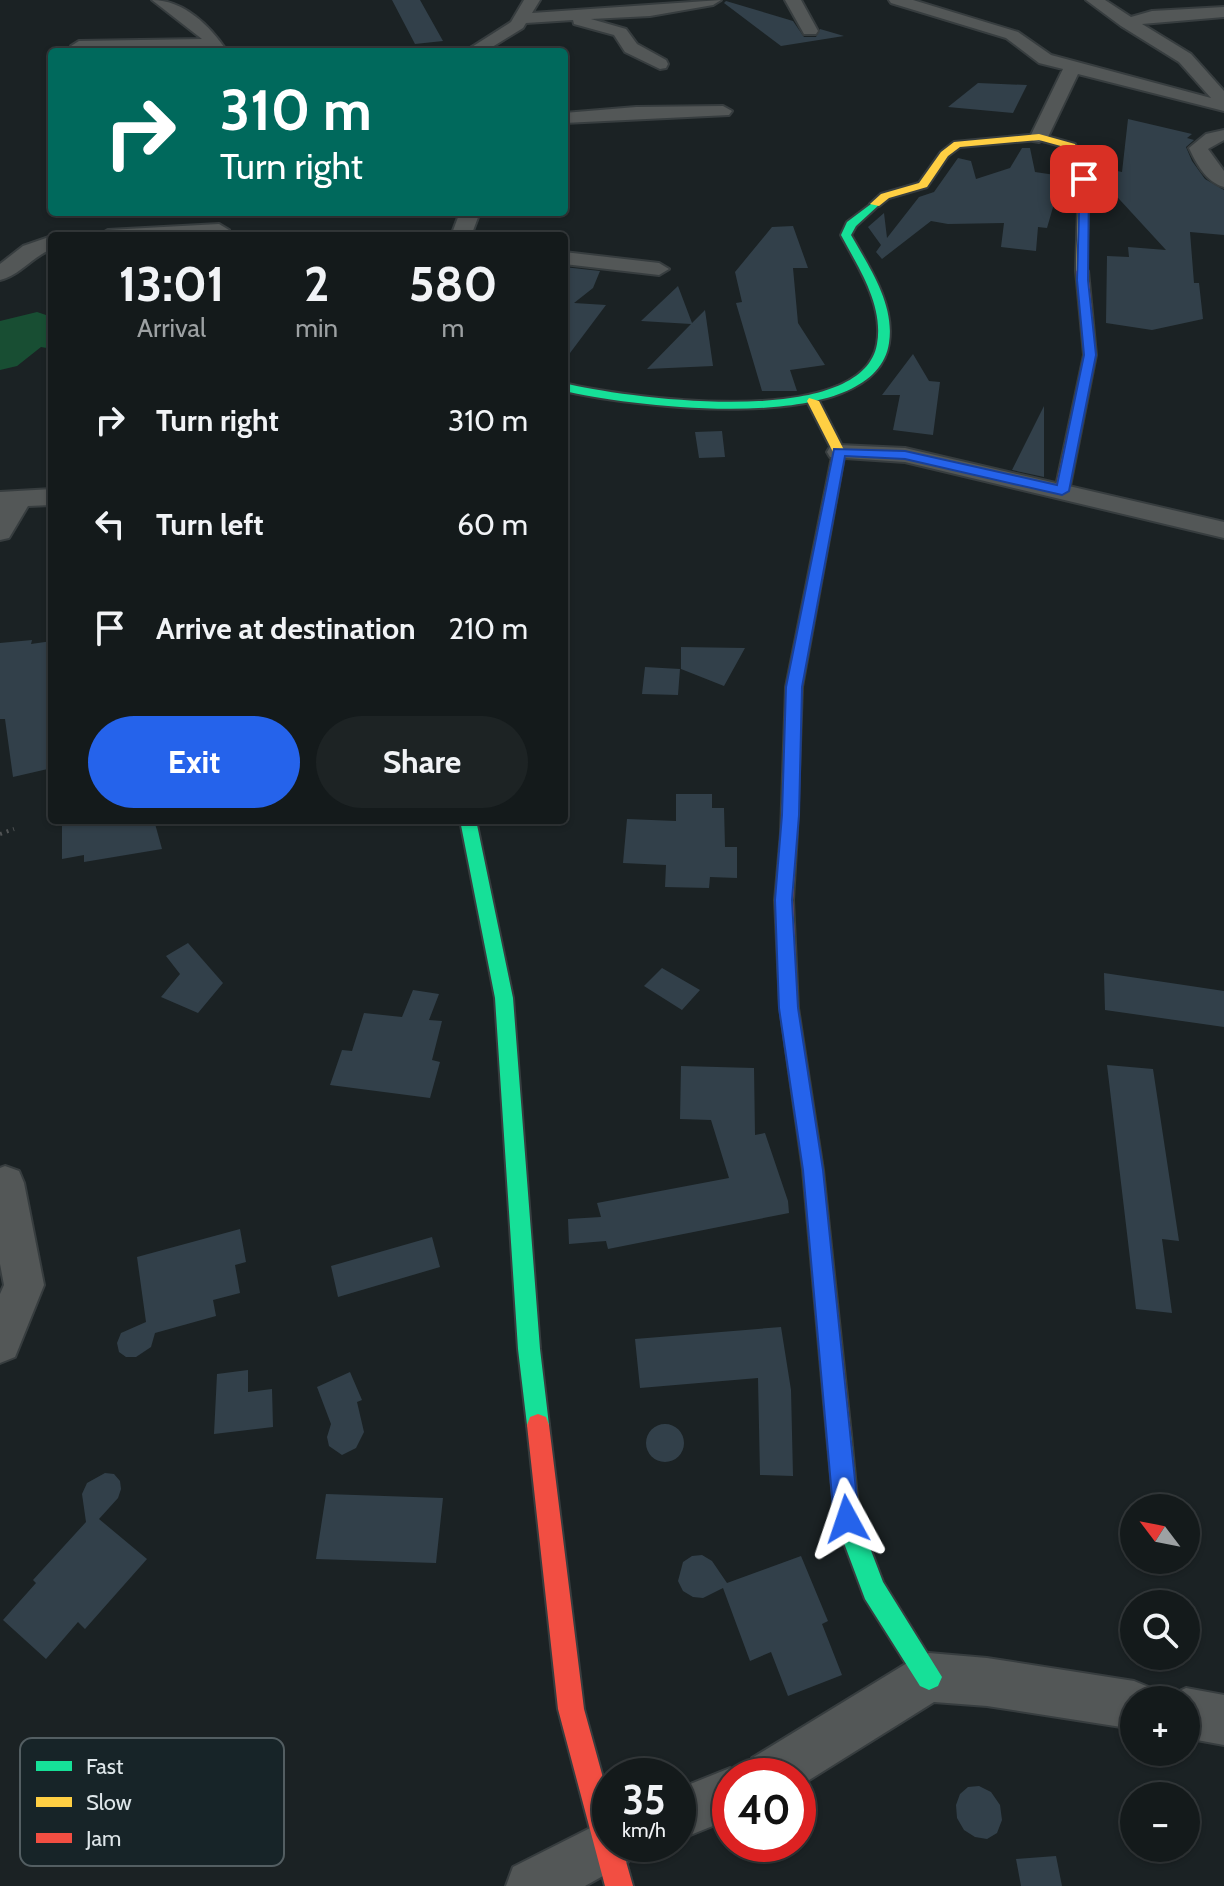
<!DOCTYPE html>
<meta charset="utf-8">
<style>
:root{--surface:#141a1b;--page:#1d2324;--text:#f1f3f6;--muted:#9da1a3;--line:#33383a;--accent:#2563eb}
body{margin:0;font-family:Cabin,sans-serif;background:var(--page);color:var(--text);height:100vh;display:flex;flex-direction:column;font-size:30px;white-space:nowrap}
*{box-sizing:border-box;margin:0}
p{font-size:26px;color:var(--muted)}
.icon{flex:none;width:44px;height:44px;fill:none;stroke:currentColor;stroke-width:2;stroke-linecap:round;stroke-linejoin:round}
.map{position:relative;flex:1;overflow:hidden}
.panel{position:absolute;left:48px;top:232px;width:520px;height:592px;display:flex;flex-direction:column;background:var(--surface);border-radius:8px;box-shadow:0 2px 6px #0004,0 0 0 2px var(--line)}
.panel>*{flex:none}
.guide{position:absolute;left:48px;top:48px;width:520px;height:168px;border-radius:8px;box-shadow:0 2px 6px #0004,0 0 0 2px var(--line);background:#00695c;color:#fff;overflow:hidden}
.needle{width:52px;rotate:302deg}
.fabs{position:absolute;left:1120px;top:1494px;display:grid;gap:16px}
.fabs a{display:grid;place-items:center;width:80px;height:80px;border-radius:50%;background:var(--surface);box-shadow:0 2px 6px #0004,0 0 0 2px var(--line);font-size:40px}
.speed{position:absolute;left:592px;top:1758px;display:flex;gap:16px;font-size:40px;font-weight:700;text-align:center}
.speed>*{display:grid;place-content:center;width:104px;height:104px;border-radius:50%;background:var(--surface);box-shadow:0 2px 6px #0004,0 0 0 2px var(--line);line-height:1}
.speed small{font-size:20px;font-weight:400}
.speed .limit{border:12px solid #d22;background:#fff;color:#111}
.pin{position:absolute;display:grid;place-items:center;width:68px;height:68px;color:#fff;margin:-34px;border-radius:16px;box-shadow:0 4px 12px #0006}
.me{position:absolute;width:88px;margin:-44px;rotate:355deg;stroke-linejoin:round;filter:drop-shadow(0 0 6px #0008)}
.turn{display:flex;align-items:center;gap:28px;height:168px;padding:0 40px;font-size:36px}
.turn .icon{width:104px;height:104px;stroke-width:2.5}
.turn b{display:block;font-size:56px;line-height:68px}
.eta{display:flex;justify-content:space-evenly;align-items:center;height:136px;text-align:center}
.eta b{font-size:48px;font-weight:800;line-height:56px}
.button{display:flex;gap:16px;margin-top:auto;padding:16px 40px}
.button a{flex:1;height:92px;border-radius:48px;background:var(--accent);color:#fff;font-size:32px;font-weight:800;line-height:92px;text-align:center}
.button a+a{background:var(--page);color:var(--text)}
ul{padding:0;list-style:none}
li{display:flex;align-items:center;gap:24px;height:104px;padding:0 40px}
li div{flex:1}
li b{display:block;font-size:30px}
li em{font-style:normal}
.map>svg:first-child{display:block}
.forest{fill:#184e33}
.building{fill:#32404a}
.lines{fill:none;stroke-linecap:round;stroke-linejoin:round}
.street-casing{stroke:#373d3f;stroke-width:4}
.fast-casing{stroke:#373d3f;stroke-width:4}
.slow-casing{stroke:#373d3f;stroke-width:4}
.jam-casing{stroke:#373d3f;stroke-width:4}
.path{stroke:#515455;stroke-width:4;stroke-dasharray:2 5;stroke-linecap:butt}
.street{fill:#535757;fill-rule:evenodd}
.fast{fill:#16e098;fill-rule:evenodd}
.slow{fill:#ffcf43;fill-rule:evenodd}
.jam{fill:#f24e42;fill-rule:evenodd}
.route{fill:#2563eb;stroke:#184099;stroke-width:2}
.key{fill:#172428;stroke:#535e62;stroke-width:2}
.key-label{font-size:22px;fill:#dee6e9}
</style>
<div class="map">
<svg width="1224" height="1886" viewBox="0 0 1224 1886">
<rect width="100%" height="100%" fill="#1b2224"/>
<path class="forest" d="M 37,312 L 52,317 L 52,349 L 41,347 L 17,366 L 0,370 L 0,321 Z"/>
<path class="building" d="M 392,0 L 420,0 L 443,41 L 415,44 Z
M 726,1 L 793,21 L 804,37 L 816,37 L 820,29 L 844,36 L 781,46 L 724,3 Z
M 978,83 L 1027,85 L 1013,113 L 948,107 Z
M 1128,119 L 1192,134 L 1187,138 L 1194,140 L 1186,147 L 1192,161 L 1205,179 L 1224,190 L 1224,235 L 1190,232 L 1194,283 L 1199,283 L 1203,319 L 1152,330 L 1106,323 L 1107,256 L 1129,257 L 1128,247 L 1166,250 L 1097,175 L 1094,166 L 1122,172 Z
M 1022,148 L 1030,148 L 1035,172 L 1062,176 L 1047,228 L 1038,227 L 1036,251 L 1001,247 L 1004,223 L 948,224 L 931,221 L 882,259 L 876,252 L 881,245 L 868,227 L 884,213 L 887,238 L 919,197 L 934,192 L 958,158 L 971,161 L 976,179 L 1010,168 Z
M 793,226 L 808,268 L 793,268 L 798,323 L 825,365 L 790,370 L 797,391 L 762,391 L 736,303 L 742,302 L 735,272 L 772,227 Z
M 564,267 L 600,271 L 593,288 L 574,303 L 606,305 L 564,361 Z
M 678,286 L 692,323 L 705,310 L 713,366 L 647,369 L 691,324 L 641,321 Z
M 913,354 L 929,381 L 940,382 L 933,435 L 893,430 L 900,395 L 882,395 Z
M 1044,406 L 1044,477 L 1012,470 Z
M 722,431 L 725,457 L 699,458 L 695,432 Z
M 32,640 L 31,644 L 52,641 L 52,768 L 13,777 L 5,719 L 0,719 L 0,643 Z
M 681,647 L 745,648 L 724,686 L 681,669 Z
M 645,667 L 680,669 L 678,695 L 642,694 Z
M 676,794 L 712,794 L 712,808 L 724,808 L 725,847 L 737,847 L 737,878 L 710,877 L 709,888 L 665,887 L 666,865 L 623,863 L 627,819 L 676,821 Z
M 62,820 L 154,820 L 162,849 L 84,862 L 84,855 L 62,859 Z
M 188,943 L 223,983 L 198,1013 L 161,997 L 180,974 L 166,956 Z
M 662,968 L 700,990 L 682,1010 L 644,986 Z
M 1104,973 L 1224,991 L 1224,1027 L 1105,1010 Z
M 413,990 L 439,994 L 429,1020 L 442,1021 L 432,1060 L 440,1062 L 430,1098 L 330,1085 L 342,1050 L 352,1051 L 364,1013 L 402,1017 Z
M 1107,1065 L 1153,1069 L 1179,1241 L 1162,1239 L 1172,1313 L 1136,1309 Z
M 681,1066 L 754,1068 L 755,1135 L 765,1133 L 788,1201 L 789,1213 L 608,1249 L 606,1241 L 569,1244 L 568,1219 L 601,1217 L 597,1203 L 729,1178 L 711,1120 L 680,1119 Z
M 240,1229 L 246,1262 L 235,1265 L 240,1293 L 213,1300 L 216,1316 L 155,1333 L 151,1347 L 136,1357 L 126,1357 L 119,1352 L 117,1343 L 121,1333 L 146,1322 L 137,1257 Z
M 432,1237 L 440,1267 L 338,1297 L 331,1266 Z
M 781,1327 L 791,1390 L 793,1476 L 760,1475 L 758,1378 L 640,1388 L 635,1339 Z
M 248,1370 L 248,1392 L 272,1389 L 273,1427 L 214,1434 L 217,1374 Z
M 350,1372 L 362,1400 L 357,1402 L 364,1432 L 356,1448 L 342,1455 L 329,1446 L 327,1437 L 331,1424 L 317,1387 Z
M646 1443a19 19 0 1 1 38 0a19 19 0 1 1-38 0Z
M 105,1473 L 114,1474 L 120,1481 L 121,1489 L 118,1498 L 99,1519 L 147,1559 L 85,1629 L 78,1622 L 46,1659 L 3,1620 L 36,1583 L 33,1580 L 86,1522 L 82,1494 L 87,1483 Z
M 326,1494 L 443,1498 L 436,1563 L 316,1559 Z
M 702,1555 L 712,1561 L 727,1583 L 801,1556 L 828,1621 L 822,1624 L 842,1675 L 788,1696 L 771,1652 L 750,1661 L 723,1588 L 703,1598 L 693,1597 L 683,1591 L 678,1581 L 683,1562 L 692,1556 Z
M 979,1786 L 991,1792 L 1000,1805 L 1002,1820 L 997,1833 L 987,1839 L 975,1837 L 964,1830 L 957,1818 L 956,1805 L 960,1794 L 968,1787 Z
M 1056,1856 L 1062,1886 L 1021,1886 L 1016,1859 Z"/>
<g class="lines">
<defs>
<path id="street" d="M 152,0 C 184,0 210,26 227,51 L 79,51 L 71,46 L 79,41 L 202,39 Z
M 524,0 L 540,0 L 532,13 L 721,0 L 713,5 L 650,16 L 591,19 L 626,29 L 637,44 L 666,60 L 668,64 L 666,68 L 660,69 L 625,52 L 614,35 L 574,24 L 573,20 L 526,23 L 523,28 L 484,52 L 464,52 L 511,22 Z
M 785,0 L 801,0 L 818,31 L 816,34 L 804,34 Z
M 889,0 L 913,0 L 1018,32 L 1051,55 L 1211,98 L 1179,62 L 1121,26 L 1086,0 L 1105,0 L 1131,17 L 1152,11 L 1224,7 L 1224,17 L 1142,24 L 1191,54 L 1224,91 L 1224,111 L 1078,74 L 1048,137 L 1039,142 L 1033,141 L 1030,137 L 1063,69 L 1039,63 L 1006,38 L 891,3 Z
M 723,106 L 732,111 L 729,115 L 564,123 L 564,113 L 636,107 Z
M 1224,130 L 1224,140 L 1208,149 L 1224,171 L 1224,187 C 1206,182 1196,163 1189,148 L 1206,134 Z
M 460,212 L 480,212 L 471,236 L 451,236 Z
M 219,224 L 229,230 L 226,234 L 98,236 L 108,230 Z
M 52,236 L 52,249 C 33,256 19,276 0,280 L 0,264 L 23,246 Z
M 564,252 L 659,263 L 669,269 L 659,275 L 564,264 Z
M 839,445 L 905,448 L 1224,522 L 1224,538 L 905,462 L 830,457 L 827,452 L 830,447 Z
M 52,489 L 52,505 L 28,506 L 9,538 L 0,540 L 0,492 Z
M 5,1166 L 19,1171 L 24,1183 L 44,1285 L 15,1357 L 0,1363 L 0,1294 L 4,1285 L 0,1264 L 0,1168 Z
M 929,1653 L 987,1658 L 1134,1681 L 1151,1688 L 1156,1700 L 1134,1700 L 1134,1729 L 987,1706 L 934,1702 L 798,1787 L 798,1776 L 730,1776 L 730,1819 L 678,1840 L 678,1789 L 730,1768 L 746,1774 L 752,1758 L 912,1660 Z
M 1186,1688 L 1224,1695 L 1224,1745 L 1186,1738 L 1186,1700 L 1167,1700 L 1169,1696 Z
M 610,1818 L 610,1844 L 636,1844 L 628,1862 L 585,1886 L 506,1886 L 513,1867 Z"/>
<path id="fast" d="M 875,201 L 880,204 L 856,226 L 851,235 C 869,267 895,304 889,343 C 875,439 629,406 564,391 L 564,383 C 624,398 862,431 877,344 C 884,305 858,267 841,235 L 847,222 Z
M 460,820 L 476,820 L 513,998 L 540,1349 L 549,1425 L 546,1433 L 538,1436 L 530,1433 L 527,1425 L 518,1349 L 495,998 Z
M 839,1424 L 847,1427 L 851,1435 L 859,1519 L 883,1582 L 942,1677 L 938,1686 L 929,1690 L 920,1686 L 865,1599 L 835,1519 L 827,1435 L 831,1427 Z"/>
<path id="slow" d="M 1039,134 L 1075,144 L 1089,179 L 1086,273 L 1076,271 L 1079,179 L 1068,148 L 1039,140 L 960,147 L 948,156 L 927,187 L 889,198 L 879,206 L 870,204 L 881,194 L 919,183 L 941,152 L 954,142 Z
M 809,398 L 819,401 L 845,452 L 802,687 L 797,833 L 789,839 L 781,833 L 786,687 L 833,452 L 807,401 Z"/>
<path id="jam" d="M 1082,268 L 1088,271 L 1096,355 L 1069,491 L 1062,495 L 1055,491 L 1084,355 L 1076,271 Z
M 789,827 L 797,833 L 793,900 L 798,1008 L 823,1170 L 851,1435 L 847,1443 L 839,1446 L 831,1443 L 827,1435 L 803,1170 L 780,1008 L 775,900 L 781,833 Z
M 538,1414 L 546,1417 L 549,1425 L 584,1709 L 610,1803 L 610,1844 L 621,1844 L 633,1886 L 605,1886 L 558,1709 L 527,1425 L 530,1417 Z"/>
</defs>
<use href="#street" class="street-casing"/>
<use href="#fast" class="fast-casing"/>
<use href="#slow" class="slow-casing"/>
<use href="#jam" class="jam-casing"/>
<path class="path" d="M 0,834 L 14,829"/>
<use href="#street" class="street"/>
<use href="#fast" class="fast"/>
<use href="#slow" class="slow"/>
<use href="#jam" class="jam"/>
</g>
<path class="route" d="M 1080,177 L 1089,179 L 1088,280 L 1096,355 L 1069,491 L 1062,495 L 905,459 L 845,456 L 802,687 L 799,815 L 792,900 L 798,1008 L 823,1170 L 859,1519 L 855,1527 L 847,1531 L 838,1527 L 834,1519 L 803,1170 L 779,1008 L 775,900 L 782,815 L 786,687 L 834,449 L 905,451 L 1057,485 L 1084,355 L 1077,280 Z"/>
<rect x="20" y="1738" width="264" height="128" rx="12" class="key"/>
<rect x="36" y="1761" width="36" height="10" fill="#16e098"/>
<rect x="36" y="1797" width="36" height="10" fill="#ffcf43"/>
<rect x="36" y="1833" width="36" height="10" fill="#f24e42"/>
<g class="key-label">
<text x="86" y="1774">Fast</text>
<text x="86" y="1810">Slow</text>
<text x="86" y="1846">Jam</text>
</g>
</svg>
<div class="fabs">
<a><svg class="needle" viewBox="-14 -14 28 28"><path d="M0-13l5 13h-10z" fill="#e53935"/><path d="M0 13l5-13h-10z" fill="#9da1a3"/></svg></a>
<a><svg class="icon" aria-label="search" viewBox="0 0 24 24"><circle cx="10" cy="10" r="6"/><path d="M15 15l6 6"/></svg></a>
<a>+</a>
<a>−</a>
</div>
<div class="speed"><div>35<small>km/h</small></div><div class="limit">40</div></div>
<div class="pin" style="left:1084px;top:179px;background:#d93025"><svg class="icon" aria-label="arrive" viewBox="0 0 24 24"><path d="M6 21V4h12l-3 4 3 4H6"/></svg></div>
<svg class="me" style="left:847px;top:1519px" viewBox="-20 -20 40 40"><path d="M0-17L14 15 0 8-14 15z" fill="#2563eb" stroke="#fff" stroke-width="4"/></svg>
<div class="guide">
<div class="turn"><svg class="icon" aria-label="right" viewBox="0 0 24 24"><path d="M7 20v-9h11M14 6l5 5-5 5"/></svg><div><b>310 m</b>Turn right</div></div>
</div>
<section class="panel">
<div class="eta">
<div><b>13:01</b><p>Arrival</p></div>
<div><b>2</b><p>min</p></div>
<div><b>580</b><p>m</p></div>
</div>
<ul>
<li><svg class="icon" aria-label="right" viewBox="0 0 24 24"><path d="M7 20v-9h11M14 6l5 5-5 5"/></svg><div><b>Turn right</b></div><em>310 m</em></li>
<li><svg class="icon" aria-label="left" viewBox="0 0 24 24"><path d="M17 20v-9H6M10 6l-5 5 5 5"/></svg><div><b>Turn left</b></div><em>60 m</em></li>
<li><svg class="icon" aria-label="arrive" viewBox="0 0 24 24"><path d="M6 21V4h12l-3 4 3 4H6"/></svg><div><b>Arrive at destination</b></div><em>210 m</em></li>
</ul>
<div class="button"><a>Exit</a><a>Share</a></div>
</section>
</div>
